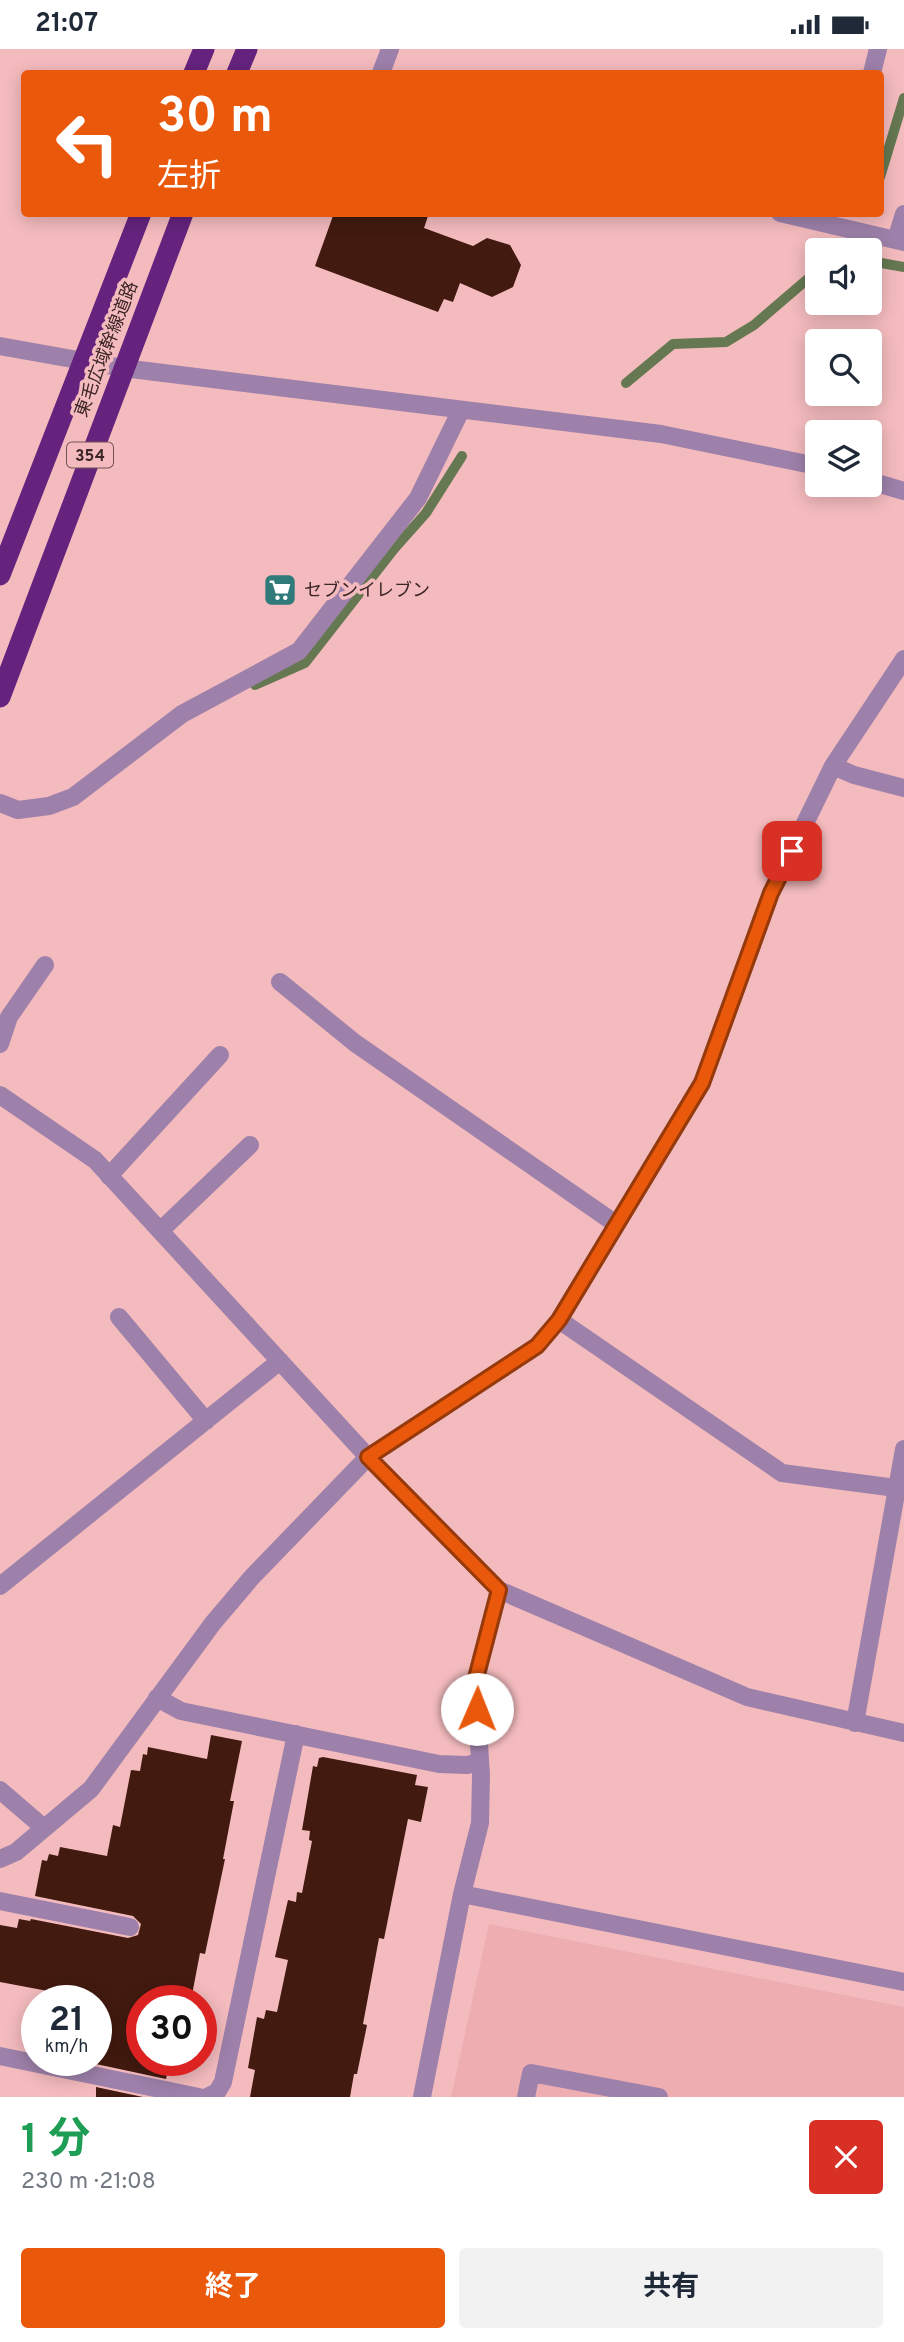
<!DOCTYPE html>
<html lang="ja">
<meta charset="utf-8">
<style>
:root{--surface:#fff;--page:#f2f2f3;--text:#1f2937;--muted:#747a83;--accent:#ea580c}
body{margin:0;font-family:Overpass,"Noto Sans JP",sans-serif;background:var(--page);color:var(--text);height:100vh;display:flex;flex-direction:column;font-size:26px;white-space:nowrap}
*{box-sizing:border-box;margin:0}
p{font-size:23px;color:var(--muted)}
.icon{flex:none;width:38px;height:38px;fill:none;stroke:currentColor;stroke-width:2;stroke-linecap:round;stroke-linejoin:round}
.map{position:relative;height:2048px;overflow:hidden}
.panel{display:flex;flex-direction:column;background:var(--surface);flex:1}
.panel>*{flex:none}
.banner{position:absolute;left:21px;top:21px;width:863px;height:147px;border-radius:7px;box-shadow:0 4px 18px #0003;background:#ea580c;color:#fff;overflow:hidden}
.controls{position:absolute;left:805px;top:189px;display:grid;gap:14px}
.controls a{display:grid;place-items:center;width:77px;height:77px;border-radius:7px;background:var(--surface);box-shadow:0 4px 18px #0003;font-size:35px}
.speed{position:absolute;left:21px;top:1936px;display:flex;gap:14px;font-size:35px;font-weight:700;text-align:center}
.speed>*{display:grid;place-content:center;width:91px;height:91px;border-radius:50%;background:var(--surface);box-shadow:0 4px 18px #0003;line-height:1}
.speed small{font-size:18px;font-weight:400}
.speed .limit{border:10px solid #d22;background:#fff;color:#111}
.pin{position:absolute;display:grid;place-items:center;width:60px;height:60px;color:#fff;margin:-30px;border-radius:14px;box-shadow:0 4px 10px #0006}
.me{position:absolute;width:77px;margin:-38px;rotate:1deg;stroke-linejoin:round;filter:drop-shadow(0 0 5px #0008)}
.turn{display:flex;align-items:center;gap:24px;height:147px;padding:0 21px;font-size:32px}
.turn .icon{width:91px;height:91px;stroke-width:2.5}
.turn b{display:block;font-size:49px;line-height:60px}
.round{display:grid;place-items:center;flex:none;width:74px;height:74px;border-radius:7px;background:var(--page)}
.overview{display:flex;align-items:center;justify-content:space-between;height:119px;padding:0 21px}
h1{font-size:42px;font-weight:700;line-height:52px;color:#1e9e55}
.cta{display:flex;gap:14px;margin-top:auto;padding:14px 21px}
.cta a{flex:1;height:80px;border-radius:7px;background:var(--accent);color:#fff;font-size:28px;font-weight:700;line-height:80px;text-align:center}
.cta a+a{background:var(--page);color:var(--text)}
.status{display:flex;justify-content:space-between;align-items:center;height:49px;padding:0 35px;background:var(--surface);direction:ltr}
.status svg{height:19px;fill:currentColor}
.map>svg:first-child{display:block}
.built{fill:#edadb1}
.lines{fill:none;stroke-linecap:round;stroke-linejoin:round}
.stream{stroke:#657851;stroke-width:10}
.building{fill:#421a0f}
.minor{stroke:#9e81aa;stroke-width:18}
.highway{stroke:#65237e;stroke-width:21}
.route-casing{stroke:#983908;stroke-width:18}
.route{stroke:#ea580c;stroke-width:12}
.labels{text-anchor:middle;stroke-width:7;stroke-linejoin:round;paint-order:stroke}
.shield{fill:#f4bbbe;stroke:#725254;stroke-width:2}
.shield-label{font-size:16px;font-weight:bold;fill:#3b2527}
.street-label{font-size:18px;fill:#3b2527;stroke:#f4bbbe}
.poi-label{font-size:18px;fill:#3b2527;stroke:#f4bbbe;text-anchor:start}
</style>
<div class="status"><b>21:07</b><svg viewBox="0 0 49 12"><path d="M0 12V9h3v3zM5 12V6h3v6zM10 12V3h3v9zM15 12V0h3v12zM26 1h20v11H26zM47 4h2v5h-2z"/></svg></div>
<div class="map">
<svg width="904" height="2048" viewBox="0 0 904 2048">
<rect width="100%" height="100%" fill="#f4bbbe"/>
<path class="built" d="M 489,1875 L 904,1958 L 904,2048 L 451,2048 Z"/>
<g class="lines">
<path class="stream" d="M 880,128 L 904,49
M 870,212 L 904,218
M 626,334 L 673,295 L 726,293 L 754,276 L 817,222
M 255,636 L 305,614 L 394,500 L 426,464 L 462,407"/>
</g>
<path class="building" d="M 334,164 L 429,164 L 424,179 L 473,197 L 487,189 L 510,196 L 521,216 L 513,238 L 492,248 L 460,234 L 453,253 L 444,250 L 438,263 L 315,217 Z
M 211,1686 L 242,1692 L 230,1752 L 234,1752 L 223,1810 L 225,1810 L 205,1905 L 200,1904 L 191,1951 L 142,1951 L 142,2011 L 170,2011 L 166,2030 L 96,2015 L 96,1951 L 68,1951 L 69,1946 L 0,1933 L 0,1876 L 17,1879 L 19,1870 L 30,1872 L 31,1870 L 128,1889 L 138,1886 L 141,1875 L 133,1867 L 35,1847 L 42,1811 L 47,1812 L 49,1805 L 58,1807 L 60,1798 L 107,1807 L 113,1776 L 120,1778 L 131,1721 L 140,1722 L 143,1705 L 147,1706 L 148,1698 L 207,1710 Z
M 323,1708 L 417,1726 L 415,1736 L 428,1738 L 421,1773 L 408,1770 L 384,1890 L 379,1889 L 363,1975 L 367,1976 L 357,2025 L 354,2025 L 350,2048 L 250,2048 L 255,2021 L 248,2019 L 257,1968 L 264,1970 L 266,1961 L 277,1963 L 288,1911 L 275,1908 L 288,1851 L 296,1853 L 297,1843 L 302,1844 L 312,1792 L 309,1791 L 310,1782 L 302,1781 L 313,1717 L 317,1718 L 319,1709 Z
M 96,2038 L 143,2048 L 96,2048 Z"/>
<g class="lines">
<path class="minor" d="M 381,24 L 390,0
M 872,24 L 878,0
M 780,164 L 904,193
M 896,191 L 904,165
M 0,297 L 123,319 L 661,385 L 817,417
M 870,432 L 904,442
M 833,717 L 854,726 L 904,739
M 0,754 L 18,761 L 49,757 L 73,748 L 182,665 L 299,602 L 418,449 L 461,361
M 280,933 L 355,994 L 616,1175
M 0,995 L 9,968 L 45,916
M 0,1046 L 95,1111 L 368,1408 L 499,1541 L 747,1648 L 904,1684
M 109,1127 L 220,1006
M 160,1182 L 250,1096
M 119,1268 L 206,1372
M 559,1271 L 782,1424 L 896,1439
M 0,1537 L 280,1312
M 157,1649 L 181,1662 L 439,1715 L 467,1716 L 480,1713
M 855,1674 L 904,1400
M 0,1741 L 44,1779
M 0,1810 L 16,1803 L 91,1740 L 213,1574 L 252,1528 L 368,1408 L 537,1297 L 559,1271 L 702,1034 L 771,844 L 833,717 L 904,610
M 462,1845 L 904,1933
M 0,1852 L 130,1878
M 0,2007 L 199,2048
M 207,2048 L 217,2043 L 223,2033 L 296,1685
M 422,2048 L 462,1845 L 480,1774 L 481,1726 L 475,1633 L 499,1541
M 526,2048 L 531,2024 L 659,2048"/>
<path class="highway" d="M 194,24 L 204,0
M 237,24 L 247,0
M 0,526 L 141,164
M 0,648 L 183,164"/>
</g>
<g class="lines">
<defs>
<path id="route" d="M 477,1660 L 475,1633 L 499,1541 L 368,1408 L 537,1297 L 559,1271 L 702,1034 L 771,844 L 792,802"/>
</defs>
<use href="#route" class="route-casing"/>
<use href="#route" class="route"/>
</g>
<defs>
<symbol id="supermarket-square" viewBox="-11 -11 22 22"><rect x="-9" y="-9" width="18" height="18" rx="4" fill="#307a7a" stroke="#f4bbbe"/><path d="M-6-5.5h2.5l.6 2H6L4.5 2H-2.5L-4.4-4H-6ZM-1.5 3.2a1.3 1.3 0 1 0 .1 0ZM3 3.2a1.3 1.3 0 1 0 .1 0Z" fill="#fff"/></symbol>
</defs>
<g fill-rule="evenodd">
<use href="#supermarket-square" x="261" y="522" width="38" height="38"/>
</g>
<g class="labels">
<rect class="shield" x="67" y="393.5" width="46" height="25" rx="5"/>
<g class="shield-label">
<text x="90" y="412">354</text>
</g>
<g class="street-label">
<text transform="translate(106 300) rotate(-69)" y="6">東毛広域幹線道路</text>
</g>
<g class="poi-label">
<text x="304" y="547">セブンイレブン</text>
</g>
</g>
</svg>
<div class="controls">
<a><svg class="icon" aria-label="sound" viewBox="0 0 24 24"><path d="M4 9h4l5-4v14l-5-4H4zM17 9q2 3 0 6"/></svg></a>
<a><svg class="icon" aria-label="search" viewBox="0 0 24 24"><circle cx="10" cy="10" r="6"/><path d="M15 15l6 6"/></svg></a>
<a><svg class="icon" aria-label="layers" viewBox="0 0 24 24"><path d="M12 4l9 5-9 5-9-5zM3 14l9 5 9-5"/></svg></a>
</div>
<div class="speed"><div>21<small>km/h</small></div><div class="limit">30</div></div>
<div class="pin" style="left:792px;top:802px;background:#d93025"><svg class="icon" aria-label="arrive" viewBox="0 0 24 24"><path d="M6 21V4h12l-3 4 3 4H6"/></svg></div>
<svg class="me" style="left:477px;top:1660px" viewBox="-20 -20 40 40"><circle r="19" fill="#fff"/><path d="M0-13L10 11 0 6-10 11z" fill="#ea580c"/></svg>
<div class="banner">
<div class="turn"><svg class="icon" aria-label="left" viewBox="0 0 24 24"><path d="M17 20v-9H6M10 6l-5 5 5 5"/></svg><div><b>30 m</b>左折</div></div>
</div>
</div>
<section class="panel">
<div class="overview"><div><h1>1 分</h1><p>230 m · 21:08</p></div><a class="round" style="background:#d93025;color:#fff"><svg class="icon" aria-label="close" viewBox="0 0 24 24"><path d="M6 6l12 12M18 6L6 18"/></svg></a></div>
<div class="cta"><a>終了</a><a>共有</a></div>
</section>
